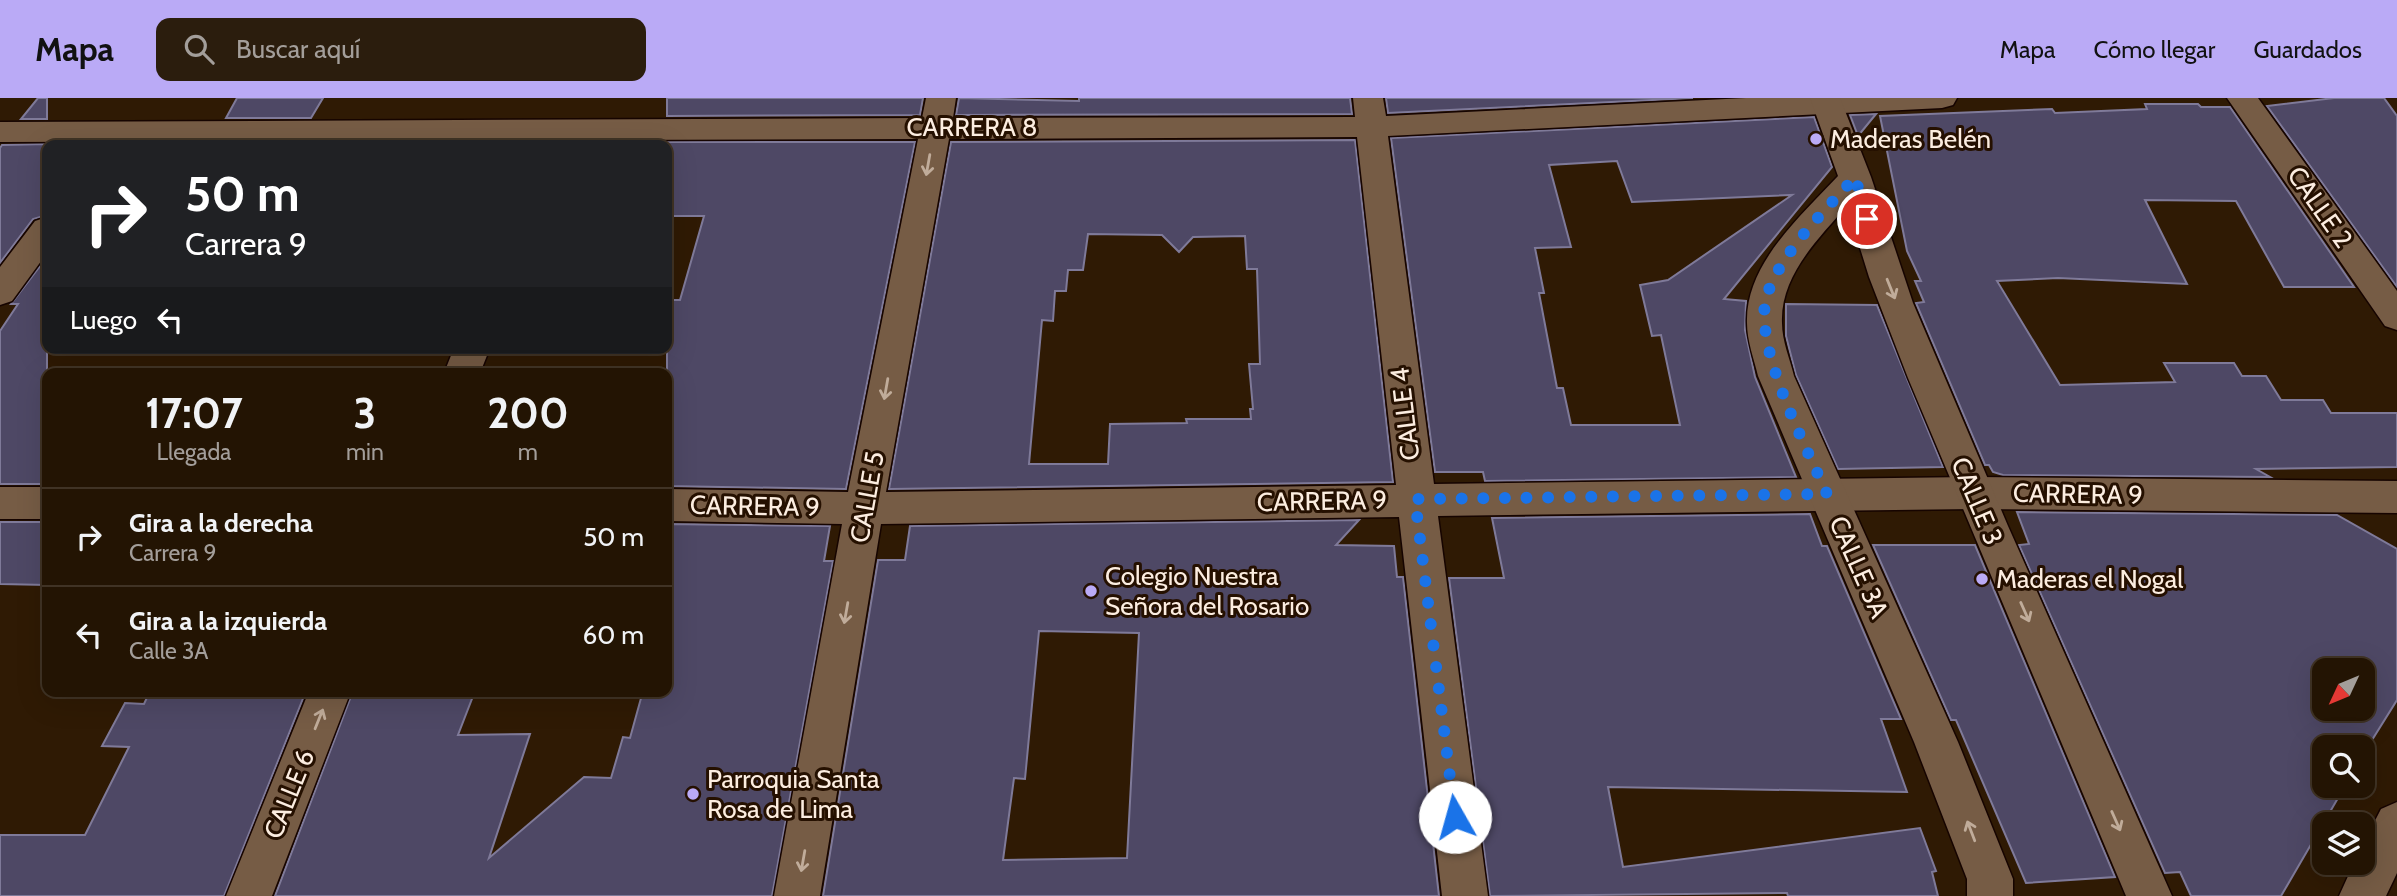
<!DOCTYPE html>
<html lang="es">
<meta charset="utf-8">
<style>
:root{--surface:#231403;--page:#2b1d0d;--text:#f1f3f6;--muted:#a39e9a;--line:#403325;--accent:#baaaf6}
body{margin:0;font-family:Cabin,sans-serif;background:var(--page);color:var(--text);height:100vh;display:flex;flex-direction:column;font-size:26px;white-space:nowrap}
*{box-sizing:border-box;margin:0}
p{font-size:23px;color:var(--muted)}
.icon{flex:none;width:38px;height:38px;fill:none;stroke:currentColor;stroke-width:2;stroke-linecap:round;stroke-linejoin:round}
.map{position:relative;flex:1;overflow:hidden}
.sheet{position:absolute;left:42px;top:270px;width:630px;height:329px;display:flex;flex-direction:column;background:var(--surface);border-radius:14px;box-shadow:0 7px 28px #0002,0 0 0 2px var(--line)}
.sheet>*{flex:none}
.top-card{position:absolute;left:42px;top:42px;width:630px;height:214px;border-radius:14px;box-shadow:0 7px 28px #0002,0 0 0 2px var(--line);background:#202124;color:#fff;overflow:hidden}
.needle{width:46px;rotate:226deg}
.tools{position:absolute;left:2312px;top:560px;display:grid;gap:14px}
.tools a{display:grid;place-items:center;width:63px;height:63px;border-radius:14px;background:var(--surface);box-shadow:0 7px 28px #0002,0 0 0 2px var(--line);font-size:35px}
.pin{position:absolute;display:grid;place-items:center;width:60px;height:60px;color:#fff;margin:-30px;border:4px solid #fff;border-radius:50%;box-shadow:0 2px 7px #0007}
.me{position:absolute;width:77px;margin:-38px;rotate:353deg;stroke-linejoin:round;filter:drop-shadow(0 0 5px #0008)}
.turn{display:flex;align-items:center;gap:24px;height:147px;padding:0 28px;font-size:32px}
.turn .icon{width:91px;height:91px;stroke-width:2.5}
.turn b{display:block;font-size:49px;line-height:60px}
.then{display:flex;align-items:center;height:66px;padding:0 28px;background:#0003;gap:14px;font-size:26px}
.eta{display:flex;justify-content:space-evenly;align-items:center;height:119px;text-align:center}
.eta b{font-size:42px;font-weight:700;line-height:49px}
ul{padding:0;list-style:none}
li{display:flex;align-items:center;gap:21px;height:98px;padding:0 28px;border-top:2px solid var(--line)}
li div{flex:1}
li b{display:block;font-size:26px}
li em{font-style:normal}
header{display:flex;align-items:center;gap:42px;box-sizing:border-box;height:98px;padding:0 35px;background:var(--accent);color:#111}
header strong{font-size:33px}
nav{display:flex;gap:38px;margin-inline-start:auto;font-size:24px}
.search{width:490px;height:63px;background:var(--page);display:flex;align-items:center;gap:18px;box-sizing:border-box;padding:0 24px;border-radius:14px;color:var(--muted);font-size:26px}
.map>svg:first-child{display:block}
.building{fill:#4e4865;stroke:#7f7a99;stroke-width:2;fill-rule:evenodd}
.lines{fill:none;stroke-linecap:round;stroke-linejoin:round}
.street-casing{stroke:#160400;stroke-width:3}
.secondary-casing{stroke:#160400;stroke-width:3}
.street{fill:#765c45;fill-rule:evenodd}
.secondary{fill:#765c45;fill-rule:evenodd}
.oneway{stroke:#c0ac9a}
.route{stroke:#1a73e8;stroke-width:12;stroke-dasharray:0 21.6}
.poi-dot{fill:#baaaf6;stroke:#251000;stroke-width:2.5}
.labels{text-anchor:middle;stroke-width:6;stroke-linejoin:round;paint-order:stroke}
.street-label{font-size:26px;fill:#fcede0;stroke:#251000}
.poi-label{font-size:26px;fill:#fcede0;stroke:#251000;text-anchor:start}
</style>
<header>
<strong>Mapa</strong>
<div class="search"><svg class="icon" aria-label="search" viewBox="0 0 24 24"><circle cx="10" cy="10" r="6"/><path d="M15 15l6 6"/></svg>Buscar aquí</div>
<nav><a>Mapa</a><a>Cómo llegar</a><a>Guardados</a></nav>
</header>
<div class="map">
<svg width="2397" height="798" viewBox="0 0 2397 798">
<rect width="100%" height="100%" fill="#2f1a04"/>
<path class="building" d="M 38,0 L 47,0 L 47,21 L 21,21 Z
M 237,0 L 323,0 L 311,20 L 226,20 Z
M 667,0 L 923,0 L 920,17 L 667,18 Z
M 959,0 L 1079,3 L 1079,0 L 1350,0 L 1352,16 L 956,17 Z
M 1386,0 L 1693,0 L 1388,15 Z
M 2334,0 L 2384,0 L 2397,18 L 2397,189 L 2267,8 Z
M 2145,6 L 2198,6 L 2201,9 L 2230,9 L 2354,189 L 2284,189 L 2236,103 L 2145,102 L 2187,186 L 2058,180 L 1997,183 L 2060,287 L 2175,284 L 2164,265 L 2234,265 L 2242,278 L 2266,278 L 2281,302 L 2323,302 L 2331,315 L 2397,315 L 2397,369 L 2256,371 L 2270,379 L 2003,377 L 1993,374 L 1989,367 L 1985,367 L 1916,205 L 1924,204 L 1915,183 L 1921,183 L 1907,153 L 1880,18 L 2052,11 L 2055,15 L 2147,11 Z
M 1876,16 L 1858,38 L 1850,17 Z
M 1814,19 L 1832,69 L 1724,201 L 1746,203 L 1745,232 L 1755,279 L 1796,379 L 1485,383 L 1483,374 L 1435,374 L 1391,40 ZM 1617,63 L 1632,104 L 1792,97 L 1668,182 L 1640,187 L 1652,238 L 1661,237 L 1680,327 L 1571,327 L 1563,290 L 1557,290 L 1539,195 L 1544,195 L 1535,150 L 1571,149 L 1549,67 Z
M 1355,42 L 1393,384 L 889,391 L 951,44 ZM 1088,136 L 1162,137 L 1179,154 L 1193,139 L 1245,138 L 1247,171 L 1257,171 L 1260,266 L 1249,266 L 1253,311 L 1250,311 L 1251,321 L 1186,321 L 1187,325 L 1110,326 L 1108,366 L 1029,366 L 1042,222 L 1053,223 L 1055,193 L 1066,193 L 1068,172 L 1083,172 Z
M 667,44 L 915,44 L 846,391 L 667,388 L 667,202 L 680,202 L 704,118 L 667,118 Z
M 2,47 L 47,46 L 47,117 L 33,121 L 0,165 L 0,50 Z
M 47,159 L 47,386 L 0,386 L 0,233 L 18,206 L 11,206 Z
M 1786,206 L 1877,207 L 1943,369 L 1838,371 L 1796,277 L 1786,238 Z
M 2017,414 L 2337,417 L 2397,451 L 2397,602 L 2362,658 L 2362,649 L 2324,649 L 2324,688 L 2345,688 L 2281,798 L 2191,798 L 2180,774 L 2165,775 L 2019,447 L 2029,446 ZM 2324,572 L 2362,572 L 2362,611 L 2324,611 Z
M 1810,416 L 1822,448 L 1827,448 L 1901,621 L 1881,621 L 1907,694 L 1608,689 L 1623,769 L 1920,730 L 1936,773 L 1932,774 L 1938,798 L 1788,798 L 1787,795 L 1490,798 L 1449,480 L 1504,480 L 1492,420 Z
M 1359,422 L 1336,447 L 1394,448 L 1397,479 L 1403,479 L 1439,798 L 823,798 L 878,462 L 905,462 L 910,428 ZM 1039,533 L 1139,535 L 1127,760 L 1003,762 L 1014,680 L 1025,681 Z
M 0,424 L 47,424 L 47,487 L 0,486 Z
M 667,426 L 830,428 L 824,463 L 833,463 L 772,798 L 275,798 L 353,593 L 475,593 L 458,637 L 530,636 L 489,760 L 584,679 L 611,680 L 623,639 L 630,640 L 643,593 L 667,593 Z
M 1873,447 L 1975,447 L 2115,779 L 2026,785 L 1956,622 L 1951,622 Z
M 150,593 L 306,593 L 224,798 L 0,798 L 0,737 L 85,737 L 129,649 L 102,648 L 125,605 L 144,606 Z"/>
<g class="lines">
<defs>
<path id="street" d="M 926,0 L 956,0 L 953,20 L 1355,19 L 1353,0 L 1383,0 L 1386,18 L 1746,0 L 1957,0 L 1953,7 L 1942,10 L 1388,38 L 1434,386 L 1972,379 L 2397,383 L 2397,415 L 1972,411 L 1438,418 L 1488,798 L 1442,798 L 1399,419 L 881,426 L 820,798 L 774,798 L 842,426 L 667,423 L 667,391 L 848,394 L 918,41 L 0,44 L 0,24 L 922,20 ZM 1357,39 L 1396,387 L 886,394 L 949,41 Z
M 2227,0 L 2258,0 L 2397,193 L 2397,232 L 2385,228 Z
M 47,119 L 47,155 L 12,203 L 0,207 L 0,169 L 35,123 Z
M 454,250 L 490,250 L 480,275 L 444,275 Z
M 0,389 L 47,389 L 47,421 L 0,421 Z
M 309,593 L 351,593 L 272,798 L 226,798 Z"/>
<path id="secondary" d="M 1810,0 L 1840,0 L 1871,79 L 1913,205 L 2008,428 L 2172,798 L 2126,798 L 1908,280 L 1869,179 L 1847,108 C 1818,141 1780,178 1782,225 C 1782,243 1790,261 1794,278 L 1958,644 L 2013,781 L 2013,798 L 1967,798 L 1967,781 L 1914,644 L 1758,278 C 1754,261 1747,243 1747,225 C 1745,166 1801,118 1838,78 Z
M 2397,704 L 2397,775 L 2386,798 L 2339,798 L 2354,765 L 2362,765 L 2362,748 L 2381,711 Z"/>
</defs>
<use href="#street" class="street-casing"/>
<use href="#secondary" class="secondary-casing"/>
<use href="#street" class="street"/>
<use href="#secondary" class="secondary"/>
</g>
<defs><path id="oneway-shaft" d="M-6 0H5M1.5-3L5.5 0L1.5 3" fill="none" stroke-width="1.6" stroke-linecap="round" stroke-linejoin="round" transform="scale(1.75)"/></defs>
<g class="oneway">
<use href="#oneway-shaft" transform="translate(928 67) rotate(100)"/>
<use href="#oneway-shaft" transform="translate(1891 191) rotate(68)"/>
<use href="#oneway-shaft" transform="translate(886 291) rotate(100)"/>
<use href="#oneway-shaft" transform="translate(2025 514) rotate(66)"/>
<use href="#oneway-shaft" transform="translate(846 515) rotate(100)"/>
<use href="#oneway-shaft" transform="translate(319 621) rotate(-68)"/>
<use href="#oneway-shaft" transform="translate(2116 723) rotate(66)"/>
<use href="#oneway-shaft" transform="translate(1971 733) rotate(-111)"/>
<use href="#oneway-shaft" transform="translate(803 763) rotate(100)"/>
</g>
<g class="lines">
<path class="route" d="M 1455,719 L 1415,401 L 1827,396 C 1807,350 1749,242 1768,194 C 1785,150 1824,114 1855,79 L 1867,121"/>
</g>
<g class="poi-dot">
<circle cx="1816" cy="41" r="7"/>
<circle cx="1982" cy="481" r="7"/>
<circle cx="1091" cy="493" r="7"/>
<circle cx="693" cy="696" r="7"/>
</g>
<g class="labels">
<g class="street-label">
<text x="972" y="38">CARRERA 8</text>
<text transform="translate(2320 109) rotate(55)" y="9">CALLE 2</text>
<text transform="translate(1405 316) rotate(-97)" y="9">CALLE 4</text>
<text transform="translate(2078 396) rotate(1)" y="9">CARRERA 9</text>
<text transform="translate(867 399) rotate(-80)" y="9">CALLE 5</text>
<text transform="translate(1322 403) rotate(-1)" y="9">CARRERA 9</text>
<text transform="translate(1977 403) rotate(67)" y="9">CALLE 3</text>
<text transform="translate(755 408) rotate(1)" y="9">CARRERA 9</text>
<text transform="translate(1859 469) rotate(66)" y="9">CALLE 3A</text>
<text transform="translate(289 696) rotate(-68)" y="9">CALLE 6</text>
</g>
<g class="poi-label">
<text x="1830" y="50">Maderas Belén</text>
<text x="1105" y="487">Colegio Nuestra<tspan x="1105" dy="30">Señora del Rosario</tspan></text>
<text x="1996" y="490">Maderas el Nogal</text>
<text x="707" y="690">Parroquia Santa<tspan x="707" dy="30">Rosa de Lima</tspan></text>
</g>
</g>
</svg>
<div class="tools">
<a><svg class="needle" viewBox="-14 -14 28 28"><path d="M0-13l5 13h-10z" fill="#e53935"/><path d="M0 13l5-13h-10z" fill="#a39e9a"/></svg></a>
<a><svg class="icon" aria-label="search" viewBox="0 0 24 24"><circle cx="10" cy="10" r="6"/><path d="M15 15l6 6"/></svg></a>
<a><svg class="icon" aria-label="layers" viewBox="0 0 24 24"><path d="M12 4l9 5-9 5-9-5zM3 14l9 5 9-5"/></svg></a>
</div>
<div class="pin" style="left:1867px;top:121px;background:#d93025"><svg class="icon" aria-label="arrive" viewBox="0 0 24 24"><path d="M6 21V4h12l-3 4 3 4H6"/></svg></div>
<svg class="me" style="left:1455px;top:719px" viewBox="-20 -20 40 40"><circle r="19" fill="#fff"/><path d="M0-13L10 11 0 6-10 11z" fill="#1a73e8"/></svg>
<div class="top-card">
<div class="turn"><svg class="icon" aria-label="right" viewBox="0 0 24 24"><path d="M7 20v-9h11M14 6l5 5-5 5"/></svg><div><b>50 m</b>Carrera 9</div></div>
<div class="then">Luego<svg class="icon" aria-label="left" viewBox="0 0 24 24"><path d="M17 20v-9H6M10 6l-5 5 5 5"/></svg></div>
</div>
<section class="sheet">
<div class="eta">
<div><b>17:07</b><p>Llegada</p></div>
<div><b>3</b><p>min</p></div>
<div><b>200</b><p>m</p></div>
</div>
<ul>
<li><svg class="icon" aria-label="right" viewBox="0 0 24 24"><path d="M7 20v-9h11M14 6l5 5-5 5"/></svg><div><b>Gira a la derecha</b><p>Carrera 9</p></div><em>50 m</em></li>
<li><svg class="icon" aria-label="left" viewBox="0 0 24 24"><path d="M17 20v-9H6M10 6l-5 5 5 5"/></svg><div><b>Gira a la izquierda</b><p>Calle 3A</p></div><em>60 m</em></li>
</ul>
</section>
</div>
